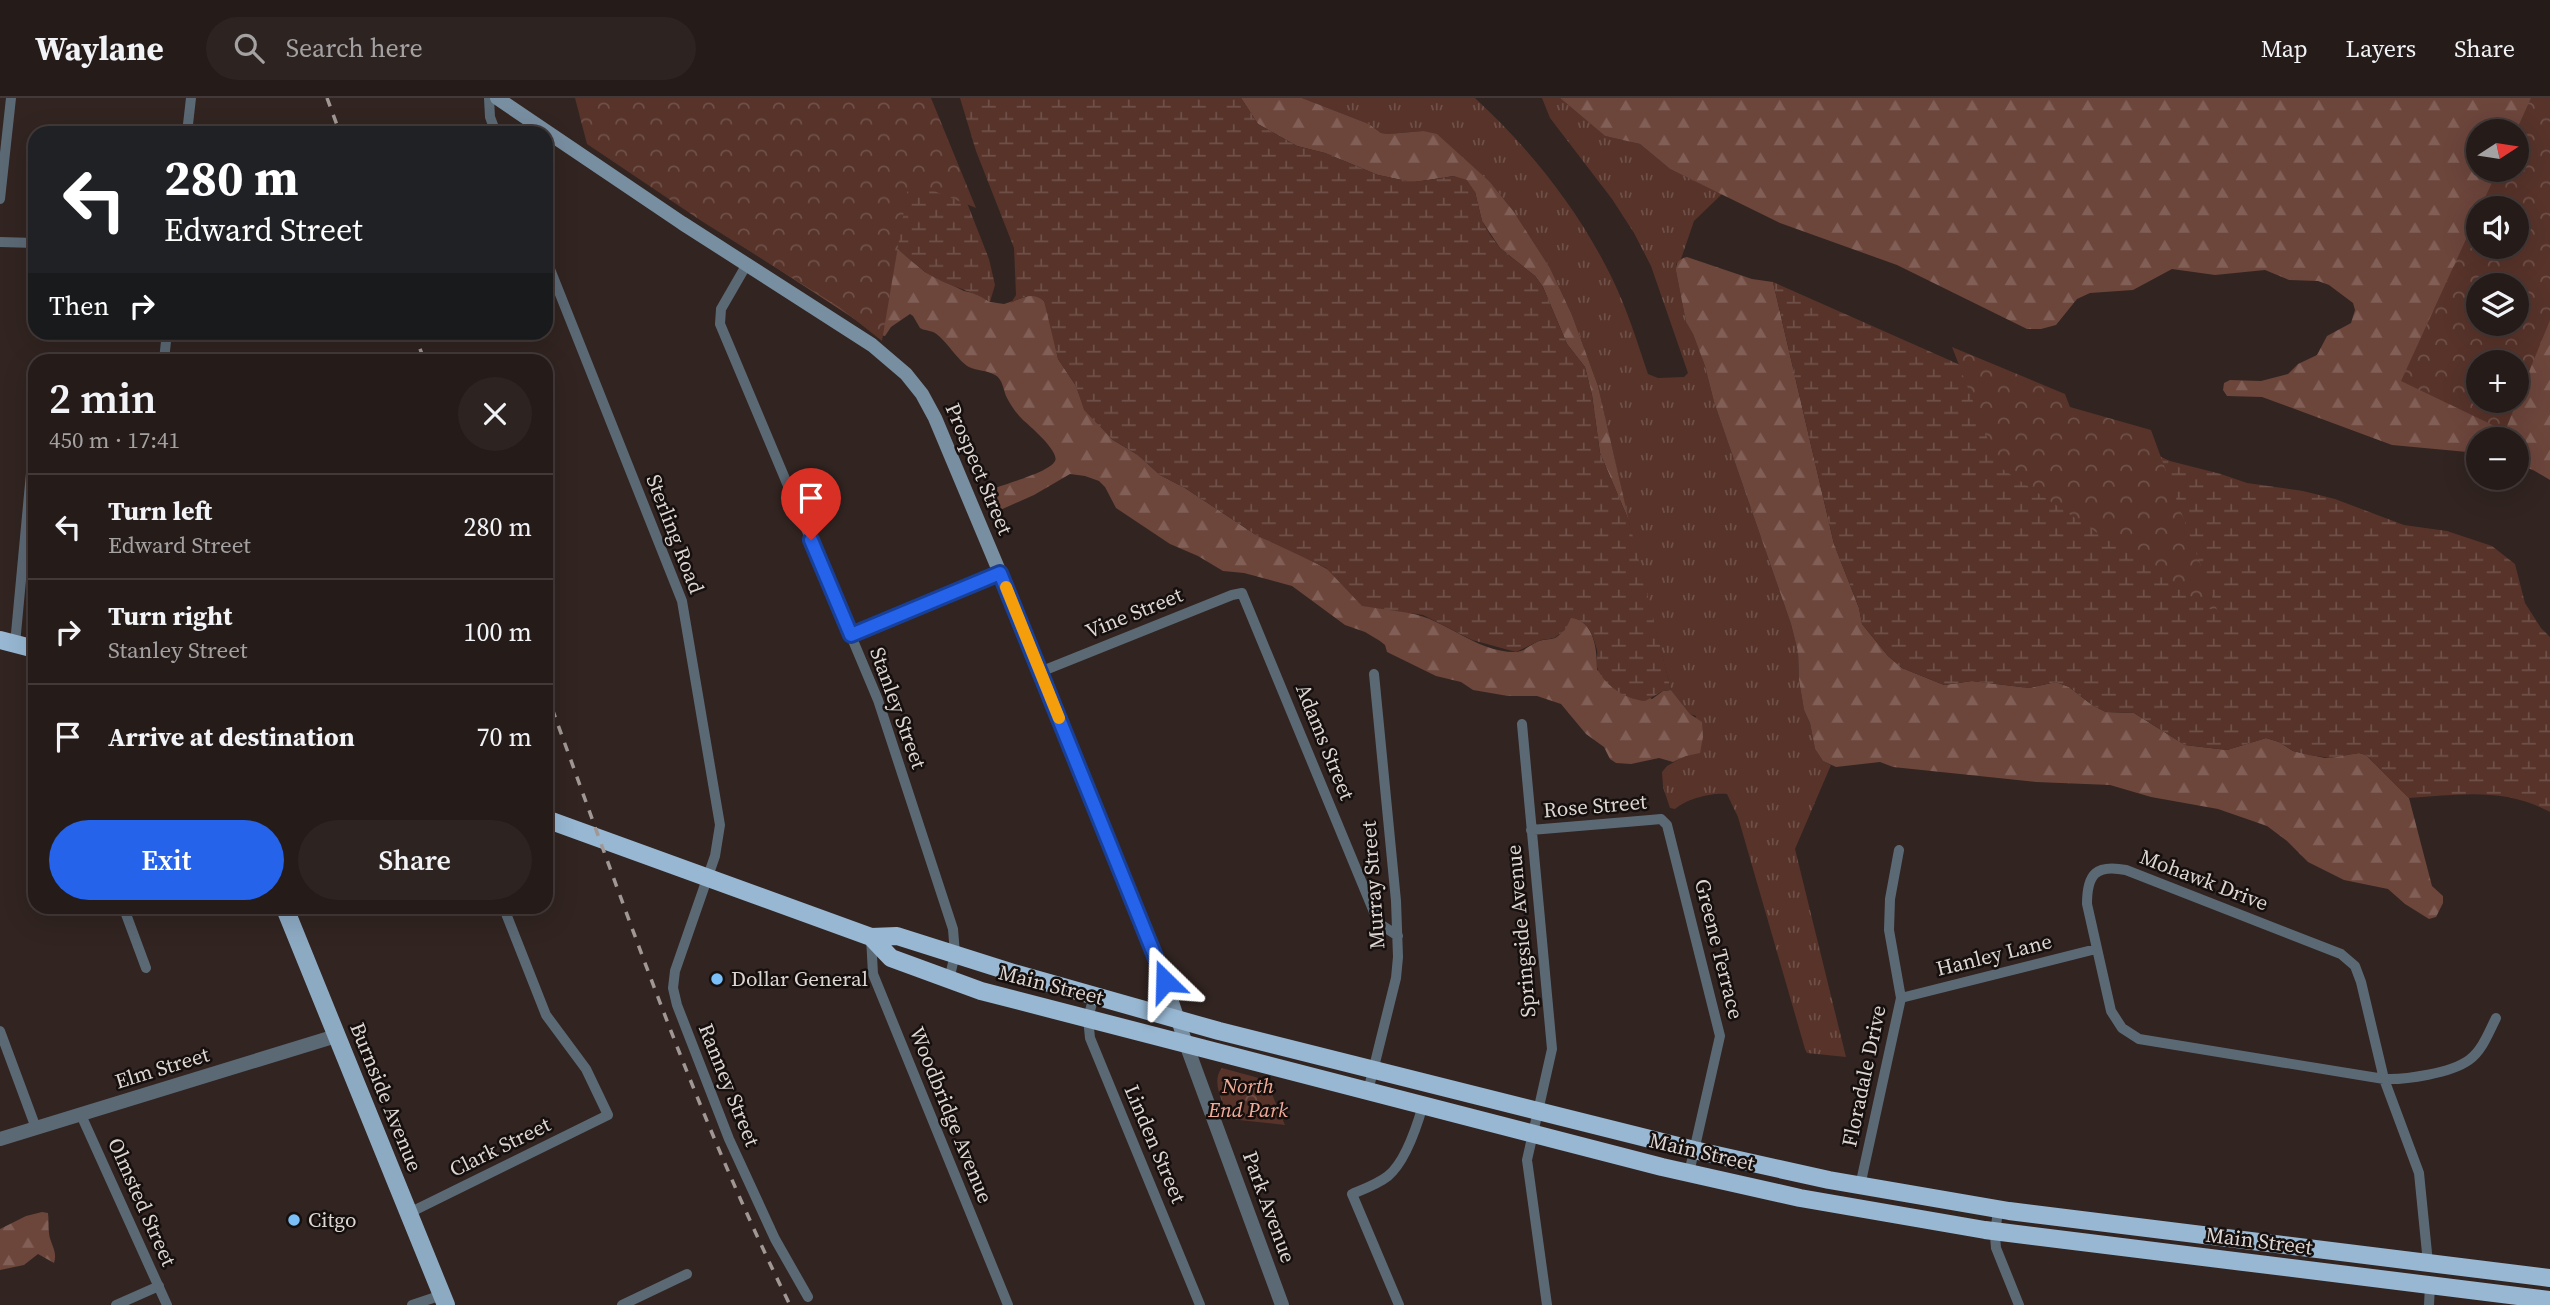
<!DOCTYPE html>
<meta charset="utf-8">
<style>
:root{--surface:#251b19;--page:#2d2422;--text:#f1f3f6;--muted:#a3a1a2;--line:#423938;--accent:#2563eb}
body{margin:0;font-family:"Source Serif 4",serif;background:var(--page);color:var(--text);height:100vh;display:flex;flex-direction:column;font-size:26px;white-space:nowrap}
*{box-sizing:border-box;margin:0}
p{font-size:23px;color:var(--muted)}
.icon{flex:none;width:38px;height:38px;fill:none;stroke:currentColor;stroke-width:2;stroke-linecap:round;stroke-linejoin:round}
.map{position:relative;flex:1;overflow:hidden}
.details{position:absolute;left:28px;top:256px;width:525px;height:560px;display:flex;flex-direction:column;background:var(--surface);border-radius:21px;box-shadow:0 7px 28px #0002,0 0 0 2px var(--line)}
.details>*{flex:none}
.top-card{position:absolute;left:28px;top:28px;width:525px;height:214px;border-radius:21px;box-shadow:0 7px 28px #0002,0 0 0 2px var(--line);background:#202124;color:#fff;overflow:hidden}
.needle{width:46px;rotate:78deg}
.fabs{position:absolute;left:2466px;top:21px;display:grid;gap:14px}
.fabs a{display:grid;place-items:center;width:63px;height:63px;border-radius:50%;background:var(--surface);box-shadow:0 7px 28px #0002,0 0 0 2px var(--line);font-size:35px}
.pin{position:absolute;display:grid;place-items:center;width:60px;height:60px;color:#fff;margin:-72px -30px;border-radius:50% 50% 50% 0;rotate:-45deg;box-shadow:0 0 7px #0007}
.pin .icon{rotate:45deg}
.me{position:absolute;width:77px;margin:-38px;rotate:338deg;stroke-linejoin:round;filter:drop-shadow(0 0 5px #0008)}
.turn{display:flex;align-items:center;gap:24px;height:147px;padding:0 21px;font-size:32px}
.turn .icon{width:91px;height:91px;stroke-width:2.5}
.turn b{display:block;font-size:49px;line-height:60px}
.then{display:flex;align-items:center;height:66px;padding:0 21px;background:#0003;gap:14px;font-size:26px}
.round{display:grid;place-items:center;flex:none;width:74px;height:74px;border-radius:37px;background:var(--page)}
.head{display:flex;align-items:center;justify-content:space-between;height:119px;padding:0 21px}
h1{font-size:42px;font-weight:600;line-height:52px}
.action{display:flex;gap:14px;margin-top:auto;padding:14px 21px}
.action a{flex:1;height:80px;border-radius:42px;background:var(--accent);color:#fff;font-size:28px;font-weight:600;line-height:80px;text-align:center}
.action a+a{background:var(--page);color:var(--text)}
ul{padding:0;list-style:none}
li{display:flex;align-items:center;gap:21px;height:105px;padding:0 21px;border-top:2px solid var(--line)}
li div{flex:1}
li b{display:block;font-size:26px}
li em{font-style:normal}
header{display:flex;align-items:center;gap:42px;box-sizing:border-box;height:98px;padding:0 35px;background:var(--surface);border-bottom:2px solid var(--line)}
header strong{font-size:33px}
nav{display:flex;gap:38px;margin-inline-start:auto;font-size:24px}
.search{width:490px;height:63px;background:var(--page);display:flex;align-items:center;gap:18px;box-sizing:border-box;padding:0 24px;border-radius:38px;color:var(--muted);font-size:26px}
.map>svg:first-child{display:block}
.grass{fill:url(#grass-tufts)}
.forest{fill:url(#forest-firs);fill-rule:evenodd}
.wetland{fill:url(#wetland-marsh)}
.park{fill:url(#park-crowns);fill-rule:evenodd}
.lines{fill:none;stroke-linecap:round;stroke-linejoin:round}
.minor{stroke:#5b6975;stroke-width:10}
.tertiary{stroke:#5b6975;stroke-width:14}
.secondary{stroke:#788ea1;stroke-width:14}
.primary{stroke:#8daac3;stroke-width:18}
.trunk{stroke:#97b7d2;stroke-width:18}
.rail{stroke:#a19794;stroke-width:3.5;stroke-dasharray:9 9;stroke-linecap:butt}
.route-casing{stroke:#184099;stroke-width:18}
.route{stroke:#2563eb;stroke-width:12}
.slow{stroke:#f59e0b;stroke-width:12}
.poi-dot{fill:#7abff8;stroke:#150f0e;stroke-width:2.5}
.labels{text-anchor:middle;stroke-width:5;stroke-linejoin:round;paint-order:stroke}
.street-label{font-size:21px;fill:#ddd5d2;stroke:#150f0e}
.poi-label{font-size:21px;fill:#ddd5d2;stroke:#150f0e;text-anchor:start}
.park-label{font-size:21px;font-style:italic;fill:#f1ab99;stroke:#150f0e}
</style>
<header>
<strong>Waylane</strong>
<div class="search"><svg class="icon" aria-label="search" viewBox="0 0 24 24"><circle cx="10" cy="10" r="6"/><path d="M15 15l6 6"/></svg>Search here</div>
<nav><a>Map</a><a>Layers</a><a>Share</a></nav>
</header>
<div class="map">
<svg width="2550" height="1207" viewBox="0 0 2550 1207">
<defs>
<pattern id="grass-tufts" width="24" height="20" patternUnits="userSpaceOnUse" patternTransform="scale(1.75)"><rect width="24" height="20" fill="#57332a"/><path d="M3 7l-1-3M5 7V3M7 7l1-3M15 17l-1-3M17 17v-4M19 17l1-3" fill="none" stroke="#6f5048"/></pattern>
<pattern id="forest-firs" width="22" height="20" patternUnits="userSpaceOnUse" patternTransform="scale(1.75)"><rect width="22" height="20" fill="#6c453b"/><path d="M5 1l3.5 6h-7zM16 11l3.5 6h-7z" fill="#815f56"/></pattern>
<pattern id="wetland-marsh" width="20" height="14" patternUnits="userSpaceOnUse" patternTransform="scale(1.75)"><rect width="20" height="14" fill="#57332a"/><path d="M1 5h8M5 5V1M11 12h8M15 12V8" fill="none" stroke="#6f5048"/></pattern>
<pattern id="park-crowns" width="20" height="18" patternUnits="userSpaceOnUse" patternTransform="scale(1.75)"><rect width="20" height="18" fill="#57332a"/><path d="M2 6a3 3 0 1 1 6 0M12 15a3 3 0 1 1 6 0" fill="none" stroke="#6f5048"/></pattern>
</defs>
<rect width="100%" height="100%" fill="#312421"/>
<path class="grass" d="M 1302,0 L 1475,0 C 1531,52 1578,111 1612,180 C 1627,211 1637,243 1648,276 L 1658,280 L 1684,279 L 1688,275 L 1651,168 L 1634,135 L 1612,101 L 1550,20 L 1542,0 L 1560,0 L 1605,38 L 1640,46 L 1670,71 L 1722,96 L 1694,123 L 1681,161 L 1676,166 L 1676,173 L 1686,224 L 1693,236 L 1705,268 L 1714,304 L 1791,526 L 1798,554 L 1799,582 L 1804,612 L 1810,625 L 1815,651 L 1823,663 L 1831,667 L 1795,751 L 1846,959 L 1807,955 L 1805,951 L 1738,719 L 1727,696 C 1712,694 1686,701 1675,711 L 1670,710 L 1663,689 L 1662,674 L 1667,668 L 1685,658 L 1696,618 L 1690,616 L 1671,592 L 1638,464 L 1598,288 L 1572,217 L 1550,170 L 1514,114 L 1490,84 L 1423,33 L 1388,36 L 1381,35 L 1369,26 Z"/>
<path class="forest" d="M 1241,0 L 1302,0 L 1369,26 L 1381,35 L 1388,36 L 1423,33 L 1437,36 L 1490,84 L 1514,114 L 1550,170 L 1572,217 L 1598,288 L 1629,423 L 1600,355 L 1592,297 L 1585,269 L 1567,246 L 1543,189 L 1535,178 L 1500,150 L 1482,123 L 1475,94 L 1454,78 L 1421,83 L 1407,83 L 1378,77 L 1325,55 L 1297,48 L 1258,26 Z
M 1560,0 L 2550,0 L 2550,382 L 2533,372 L 2517,366 L 2516,341 L 2478,341 L 2478,355 L 2392,347 L 2262,299 L 2227,298 L 2223,292 L 2224,285 L 2230,282 L 2261,283 L 2288,276 L 2298,266 L 2317,257 L 2327,238 L 2351,225 L 2355,212 L 2353,205 L 2329,187 L 2318,183 L 2289,182 L 2265,172 L 2215,177 L 2172,171 L 2133,192 L 2090,195 L 2077,201 L 2056,227 L 2041,231 L 2027,231 L 1897,167 L 1780,125 L 1670,71 L 1640,46 L 1605,38 ZM 2478,33 L 2516,33 L 2516,72 L 2478,72 ZM 2478,110 L 2516,110 L 2516,149 L 2478,149 ZM 2478,187 L 2516,187 L 2516,226 L 2478,226 ZM 2478,264 L 2516,264 L 2516,303 L 2478,303 Z
M 674,103 L 873,129 L 925,174 L 964,193 L 978,196 L 990,204 L 1004,206 L 1031,197 L 1038,198 L 1044,203 L 1047,209 L 1058,261 L 1076,288 L 1085,312 L 1113,342 L 1138,357 L 1160,377 L 1185,390 L 1256,437 L 1299,456 L 1409,515 C 1446,521 1475,554 1515,554 C 1524,554 1531,546 1539,543 C 1544,541 1550,542 1555,540 C 1563,536 1566,526 1571,519 C 1595,524 1597,552 1597,572 L 1652,601 L 1663,593 L 1671,592 L 1690,616 L 1702,624 L 1703,639 L 1700,655 L 1686,658 L 1673,664 L 1659,660 L 1631,666 L 1616,665 L 1610,661 L 1604,649 L 1586,636 L 1561,606 L 1537,598 L 1508,598 L 1473,592 L 1461,584 L 1436,578 L 1387,554 L 1385,547 L 1380,543 L 1365,534 L 1345,527 L 1292,488 L 1244,475 L 1223,473 L 1198,458 L 1170,446 L 1116,410 L 1105,389 L 1099,383 L 1085,378 L 1070,376 L 1034,397 L 998,413 L 990,413 L 985,399 L 987,393 C 1000,387 1049,375 1055,363 C 1060,354 1030,328 1023,322 C 1017,316 1011,308 1007,300 C 1003,292 1003,281 995,277 C 987,272 977,273 969,269 C 958,263 946,242 935,235 C 930,232 925,233 920,230 L 913,218 L 910,216 L 891,229 L 885,238 L 879,237 Z
M 1687,159 L 1752,181 L 1773,184 L 1834,446 L 1859,510 L 1862,526 L 1888,558 L 1902,570 L 1944,587 L 1972,583 L 2029,590 L 2056,584 L 2069,589 L 2092,607 L 2106,614 L 2134,615 L 2185,647 L 2227,652 L 2266,640 L 2279,644 L 2293,653 L 2325,660 L 2359,655 L 2366,657 L 2409,700 L 2432,788 L 2443,798 L 2443,805 L 2436,819 L 2429,821 L 2405,806 L 2388,791 L 2344,782 L 2308,764 L 2287,743 L 2267,728 L 2218,711 L 2151,699 L 2110,687 L 2036,684 L 1893,669 L 1880,664 L 1836,669 L 1823,663 L 1815,651 L 1810,625 L 1804,612 L 1799,582 L 1798,554 L 1791,526 L 1714,304 L 1705,268 L 1693,236 L 1686,224 L 1676,173 C 1676,165 1678,161 1687,159 Z
M 42,1114 L 48,1115 C 49,1122 48,1128 49,1135 C 50,1146 58,1153 54,1165 L 38,1156 L 24,1167 L 0,1172 L 0,1131 L 26,1118 Z"/>
<path class="wetland" d="M 926,0 L 989,161 L 995,187 L 990,204 C 970,191 944,188 924,173 C 906,160 890,143 873,129 Z
M 960,0 L 1241,0 L 1258,26 L 1297,48 L 1325,55 L 1378,77 L 1407,83 L 1421,83 L 1454,78 L 1467,82 L 1475,94 L 1482,123 L 1491,138 L 1500,150 L 1535,178 L 1543,189 L 1567,246 L 1585,269 L 1592,297 L 1600,355 L 1629,423 L 1671,592 L 1663,593 L 1645,603 C 1628,602 1608,590 1599,574 C 1595,568 1598,559 1597,552 C 1593,537 1588,522 1571,520 L 1565,532 L 1554,540 L 1541,542 L 1516,554 L 1472,542 L 1423,517 L 1362,508 L 1326,470 L 1256,437 L 1185,390 L 1160,377 L 1138,357 L 1113,342 L 1084,312 L 1076,288 L 1058,261 L 1044,203 C 1033,194 1023,199 1011,205 L 1016,197 L 1014,150 L 976,53 Z
M 1773,184 L 1974,273 L 2170,363 L 2221,376 L 2247,385 L 2303,393 L 2335,401 L 2404,427 L 2447,433 L 2492,448 L 2515,466 L 2525,505 L 2541,530 L 2550,539 L 2550,714 C 2503,689 2460,697 2409,700 L 2366,657 L 2359,655 L 2332,660 L 2308,657 L 2293,653 L 2279,644 L 2266,640 L 2227,652 L 2185,647 L 2134,615 L 2106,614 L 2092,607 L 2069,589 L 2056,584 L 2029,590 L 1972,583 L 1944,587 L 1902,570 L 1888,558 L 1862,526 L 1859,510 L 1834,446 Z"/>
<path class="park" d="M 575,0 L 931,0 L 976,110 L 909,83 L 882,243 L 839,209 L 703,124 L 587,46 Z
M 2531,0 L 2550,0 L 2550,222 L 2505,333 L 2401,283 L 2478,115 L 2478,149 L 2516,149 L 2516,110 L 2480,110 L 2498,72 L 2516,72 L 2516,33 ZM 2478,187 L 2516,187 L 2516,226 L 2478,226 ZM 2478,264 L 2516,264 L 2516,303 L 2478,303 Z
M 1952,249 L 2065,296 L 2070,309 L 2151,332 L 2219,517 L 1998,368 Z
M 1222,970 L 1266,982 L 1285,1027 L 1230,1021 C 1224,1006 1210,984 1222,970 Z"/>
<g class="lines">
<path class="minor" d="M 489,0 L 490,19 L 496,35
M 187,35 L 191,0
M 0,101 L 11,0
M 0,144 L 35,145
M 546,161 L 682,503 L 720,727 L 715,758 L 675,873 L 673,890 L 677,907 L 729,1041 L 775,1141 L 808,1199
M 747,166 L 721,211 L 720,226 L 878,602 L 953,831 L 955,856 L 949,882
M 164,262 L 167,234
M 851,537 L 1000,475
M 15,546 L 33,354
M 1040,574 L 1232,497 L 1242,495 L 1374,814 L 1380,826 L 1398,838
M 1522,626 L 1552,951 L 1527,1062 L 1547,1207
M 1531,732 L 1650,722 L 1661,721 L 1667,727 L 1720,938 L 1689,1075
M 123,808 L 146,870
M 871,839 L 873,876 L 1008,1207
M 1094,898 L 1088,920 L 1090,940 L 1200,1207
M 1901,900 L 2096,851
M 0,933 L 36,1030
M 1368,993 L 1396,880 L 1398,859 L 1396,803 L 1374,576
M 81,1017 L 167,1207
M 1860,1088 L 1901,900 L 1889,832 L 1890,801 L 1899,752
M 1998,1111 L 1995,1138 L 1996,1150 L 2019,1207
M 409,1115 L 608,1017 L 586,971 L 546,917 L 503,808
M 2428,1165 L 2419,1075 L 2384,981 L 2361,884 L 2355,868 L 2341,856 L 2126,772 C 2096,766 2087,776 2087,806 L 2111,913 L 2122,930 L 2139,941 L 2384,981 C 2406,982 2451,975 2469,962 C 2482,953 2489,934 2496,920
M 116,1207 L 159,1188
M 412,1207 L 442,1197
M 622,1207 L 687,1176
M 1399,1207 L 1352,1096 C 1364,1091 1378,1086 1388,1078 C 1405,1064 1417,1028 1423,1007
M 2429,1207 L 2430,1187"/>
<path class="tertiary" d="M 1186,946 L 1282,1207
M 0,1041 L 336,938"/>
<path class="secondary" d="M 497,0 L 682,125 L 872,247 L 906,276 L 922,296 L 935,320 L 1000,475 L 1165,883 L 1186,946"/>
<path class="primary" d="M 284,808 L 446,1207"/>
<path class="trunk" d="M 0,542 L 35,551
M 546,721 L 871,839 L 897,838 L 1017,876 L 1219,933 L 1694,1052 L 1829,1082 L 2009,1113 L 2550,1180
M 871,839 L 891,860 L 981,893 L 1662,1069 L 1800,1100 L 1985,1132 L 2550,1202"/>
<path class="rail" d="M 327,0 L 340,35
M 414,234 L 424,262
M 546,594 C 622,801 692,1009 790,1207"/>
</g>
<g class="lines">
<defs>
<path id="route" d="M 811,442 L 851,537 L 1000,475 L 1165,883"/>
</defs>
<use href="#route" class="route-casing"/>
<use href="#route" class="route"/>
<path class="slow" d="M 1006,489 L 1059,620"/>
</g>
<g class="poi-dot">
<circle cx="717" cy="881" r="7"/>
<circle cx="294" cy="1122" r="7"/>
</g>
<g class="labels">
<g class="street-label">
<text transform="translate(979 371) rotate(67)" y="7">Prospect Street</text>
<text transform="translate(675 436) rotate(69)" y="7">Sterling Road</text>
<text transform="translate(1134 515) rotate(-22)" y="7">Vine Street</text>
<text transform="translate(898 610) rotate(70)" y="7">Stanley Street</text>
<text transform="translate(1325 644) rotate(68)" y="7">Adams Street</text>
<text transform="translate(1595 708) rotate(-5)" y="7">Rose Street</text>
<text transform="translate(2204 782) rotate(21)" y="7">Mohawk Drive</text>
<text transform="translate(1373 787) rotate(-94)" y="7">Murray Street</text>
<text transform="translate(1521 833) rotate(-95)" y="7">Springside Avenue</text>
<text transform="translate(1719 851) rotate(76)" y="7">Greene Terrace</text>
<text transform="translate(1994 857) rotate(-14)" y="7">Hanley Lane</text>
<text transform="translate(1051 887) rotate(14)" y="7">Main Street</text>
<text transform="translate(162 970) rotate(-17)" y="7">Elm Street</text>
<text transform="translate(1864 978) rotate(-78)" y="7">Floradale Drive</text>
<text transform="translate(729 987) rotate(68)" y="7">Ranney Street</text>
<text transform="translate(386 999) rotate(68)" y="7">Burnside Avenue</text>
<text transform="translate(951 1017) rotate(68)" y="7">Woodbridge Avenue</text>
<text transform="translate(1155 1046) rotate(67)" y="7">Linden Street</text>
<text transform="translate(500 1049) rotate(-26)" y="7">Clark Street</text>
<text transform="translate(1702 1054) rotate(13)" y="7">Main Street</text>
<text transform="translate(142 1104) rotate(66)" y="7">Olmsted Street</text>
<text transform="translate(1269 1109) rotate(70)" y="7">Park Avenue</text>
<text transform="translate(2259 1143) rotate(7)" y="7">Main Street</text>
</g>
<g class="poi-label">
<text x="731" y="888">Dollar General</text>
<text x="308" y="1129">Citgo</text>
</g>
<g class="park-label">
<text x="1248" y="995">North<tspan x="1248" dy="24">End Park</tspan></text>
</g>
</g>
</svg>
<div class="fabs">
<a><svg class="needle" viewBox="-14 -14 28 28"><path d="M0-13l5 13h-10z" fill="#e53935"/><path d="M0 13l5-13h-10z" fill="#a3a1a2"/></svg></a>
<a><svg class="icon" aria-label="sound" viewBox="0 0 24 24"><path d="M4 9h4l5-4v14l-5-4H4zM17 9q2 3 0 6"/></svg></a>
<a><svg class="icon" aria-label="layers" viewBox="0 0 24 24"><path d="M12 4l9 5-9 5-9-5zM3 14l9 5 9-5"/></svg></a>
<a>+</a>
<a>−</a>
</div>
<div class="pin" style="left:811px;top:442px;background:#d93025"><svg class="icon" aria-label="arrive" viewBox="0 0 24 24"><path d="M6 21V4h12l-3 4 3 4H6"/></svg></div>
<svg class="me" style="left:1165px;top:883px" viewBox="-20 -20 40 40"><path d="M0-17L14 15 0 8-14 15z" fill="#2563eb" stroke="#fff" stroke-width="4"/></svg>
<div class="top-card">
<div class="turn"><svg class="icon" aria-label="left" viewBox="0 0 24 24"><path d="M17 20v-9H6M10 6l-5 5 5 5"/></svg><div><b>280 m</b>Edward Street</div></div>
<div class="then">Then<svg class="icon" aria-label="right" viewBox="0 0 24 24"><path d="M7 20v-9h11M14 6l5 5-5 5"/></svg></div>
</div>
<section class="details">
<div class="head"><div><h1>2 min</h1><p>450 m · 17:41</p></div><a class="round"><svg class="icon" aria-label="close" viewBox="0 0 24 24"><path d="M6 6l12 12M18 6L6 18"/></svg></a></div>
<ul>
<li><svg class="icon" aria-label="left" viewBox="0 0 24 24"><path d="M17 20v-9H6M10 6l-5 5 5 5"/></svg><div><b>Turn left</b><p>Edward Street</p></div><em>280 m</em></li>
<li><svg class="icon" aria-label="right" viewBox="0 0 24 24"><path d="M7 20v-9h11M14 6l5 5-5 5"/></svg><div><b>Turn right</b><p>Stanley Street</p></div><em>100 m</em></li>
<li><svg class="icon" aria-label="arrive" viewBox="0 0 24 24"><path d="M6 21V4h12l-3 4 3 4H6"/></svg><div><b>Arrive at destination</b></div><em>70 m</em></li>
</ul>
<div class="action"><a>Exit</a><a>Share</a></div>
</section>
</div>
